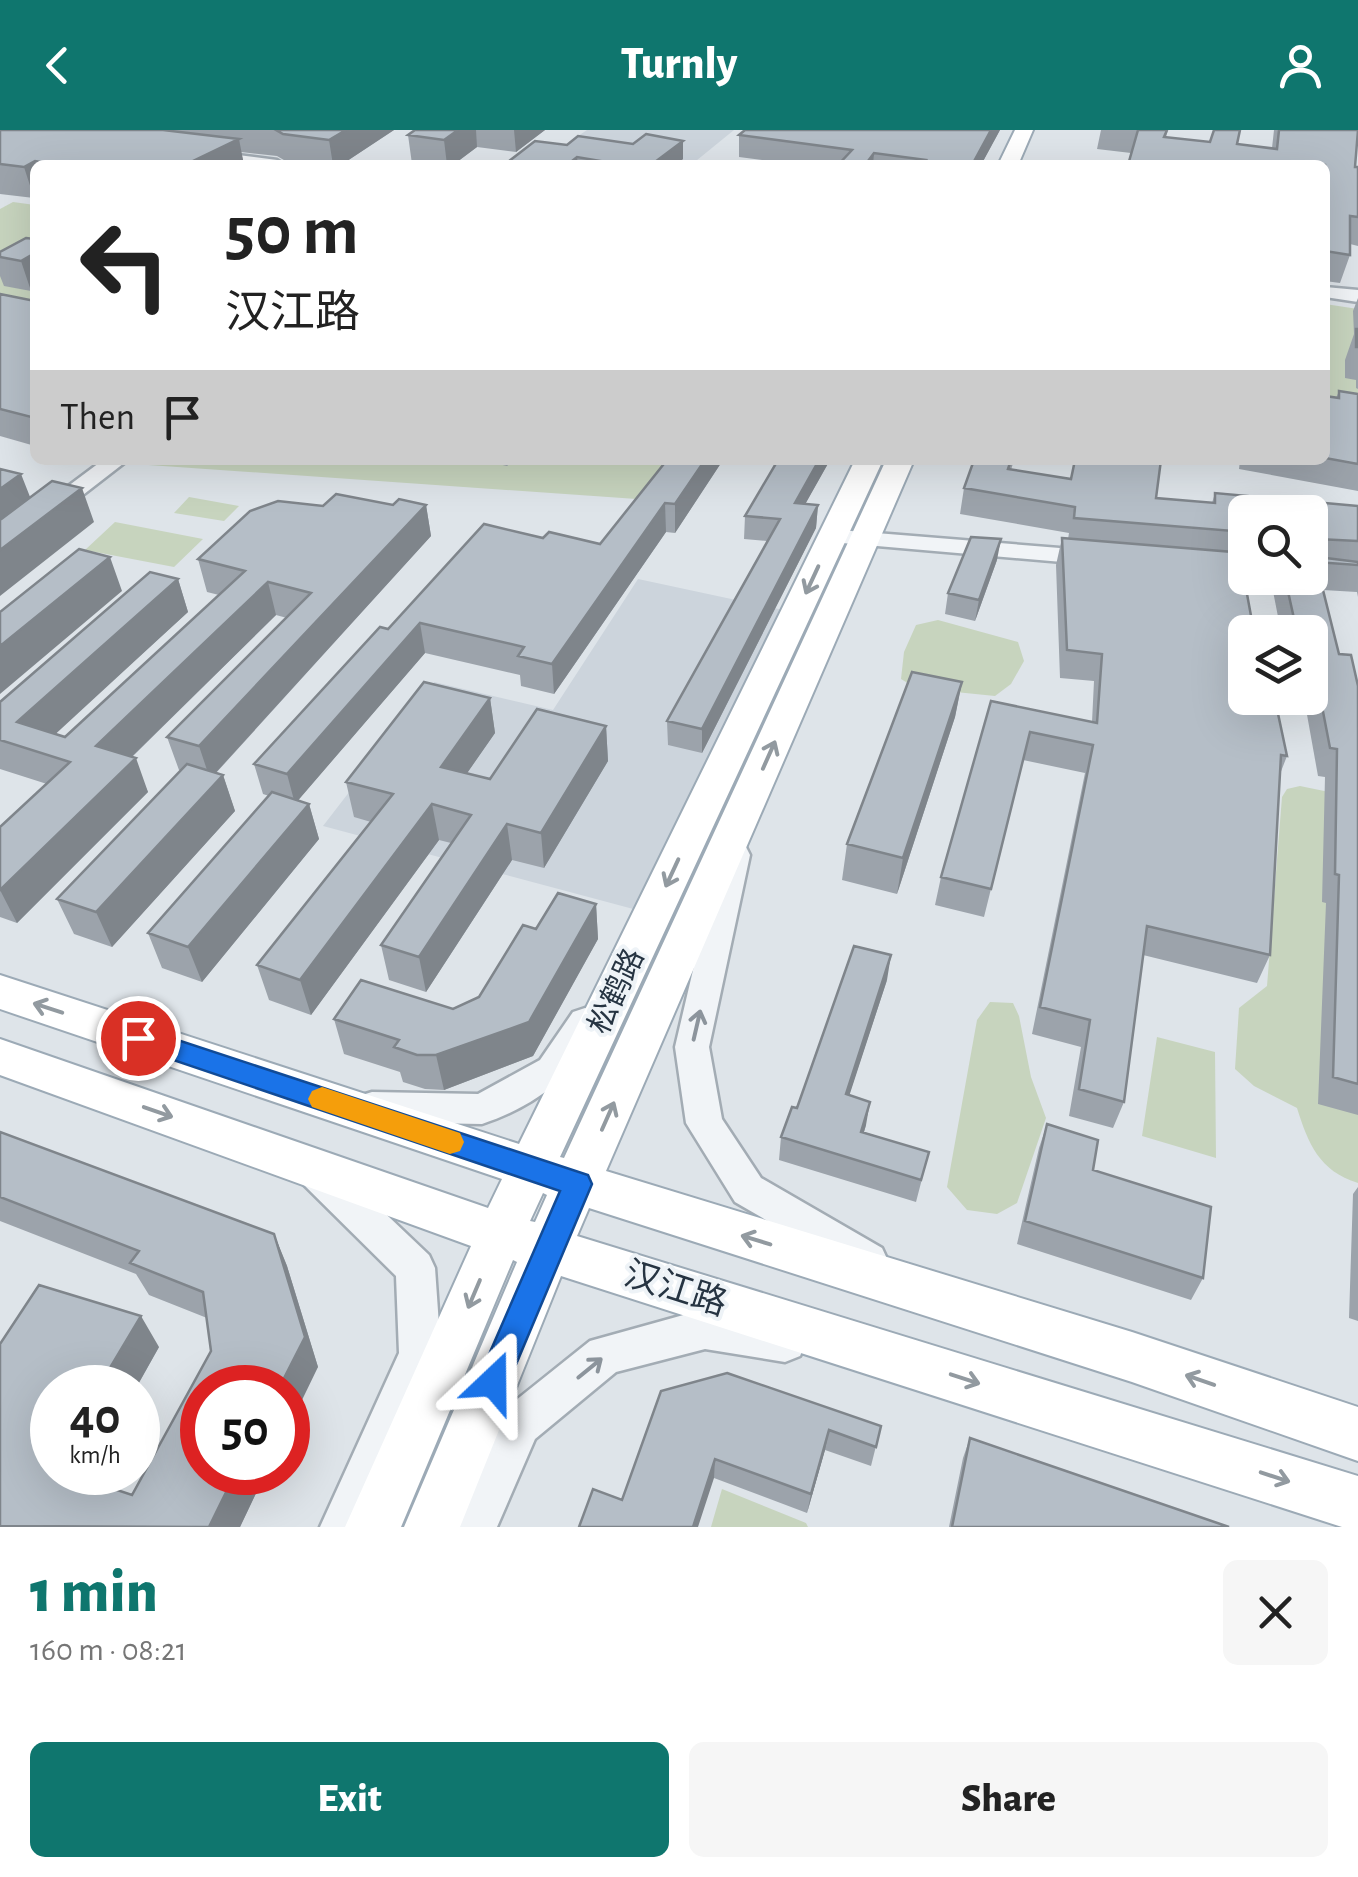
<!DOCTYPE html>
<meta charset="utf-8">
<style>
:root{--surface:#fff;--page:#f6f6f6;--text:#222;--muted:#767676;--accent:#0f766e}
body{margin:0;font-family:"Alegreya Sans","Noto Sans SC",sans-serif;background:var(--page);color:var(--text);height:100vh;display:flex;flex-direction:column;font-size:38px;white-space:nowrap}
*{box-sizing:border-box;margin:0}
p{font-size:32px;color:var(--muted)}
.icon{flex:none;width:55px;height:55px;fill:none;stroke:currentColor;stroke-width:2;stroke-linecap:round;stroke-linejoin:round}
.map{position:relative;height:1397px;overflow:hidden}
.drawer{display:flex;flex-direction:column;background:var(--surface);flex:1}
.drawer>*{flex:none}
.top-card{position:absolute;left:30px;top:30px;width:1300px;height:305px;border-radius:15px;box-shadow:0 10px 40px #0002;background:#fff;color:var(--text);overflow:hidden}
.controls{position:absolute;left:1228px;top:365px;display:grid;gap:20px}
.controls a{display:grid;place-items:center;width:100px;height:100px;border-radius:15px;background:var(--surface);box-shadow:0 10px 40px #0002;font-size:50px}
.speed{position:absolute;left:30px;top:1235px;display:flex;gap:20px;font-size:50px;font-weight:700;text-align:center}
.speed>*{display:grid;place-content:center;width:130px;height:130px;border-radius:50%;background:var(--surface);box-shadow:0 10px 40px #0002;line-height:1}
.speed small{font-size:25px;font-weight:400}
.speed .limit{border:15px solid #d22;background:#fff;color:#111}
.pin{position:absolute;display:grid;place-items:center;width:85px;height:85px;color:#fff;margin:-42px;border:5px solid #fff;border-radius:50%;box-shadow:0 2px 10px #0007}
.me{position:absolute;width:110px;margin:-55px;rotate:23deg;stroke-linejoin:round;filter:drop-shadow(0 0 8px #0008)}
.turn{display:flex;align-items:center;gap:35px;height:210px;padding:0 30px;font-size:45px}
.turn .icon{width:130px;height:130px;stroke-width:2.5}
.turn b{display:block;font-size:70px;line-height:85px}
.then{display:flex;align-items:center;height:95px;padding:0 30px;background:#0003;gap:20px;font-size:38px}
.round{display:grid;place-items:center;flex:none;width:105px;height:105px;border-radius:15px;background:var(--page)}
.overview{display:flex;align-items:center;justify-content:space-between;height:170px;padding:0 30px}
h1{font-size:60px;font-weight:800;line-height:75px;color:var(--accent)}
.primary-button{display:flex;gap:20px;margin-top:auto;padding:20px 30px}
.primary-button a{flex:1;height:115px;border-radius:15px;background:var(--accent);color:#fff;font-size:40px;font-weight:800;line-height:115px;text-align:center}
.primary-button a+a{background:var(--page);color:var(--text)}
header{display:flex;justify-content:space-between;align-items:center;height:130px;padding:0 30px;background:var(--accent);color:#fff;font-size:45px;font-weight:800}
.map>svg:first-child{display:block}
.built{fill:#ccd4dc}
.green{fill:#c7d4be}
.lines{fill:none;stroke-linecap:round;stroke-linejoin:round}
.minor-casing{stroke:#a3acb4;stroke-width:5}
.major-casing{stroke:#9caab6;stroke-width:4}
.minor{fill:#f1f4f7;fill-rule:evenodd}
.major{fill:#fff;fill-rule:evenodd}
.wall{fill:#9ca3ab;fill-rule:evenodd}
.shaded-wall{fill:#7f858b}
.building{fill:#b5bec7;stroke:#7f858b;stroke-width:2.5}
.oneway{stroke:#929aa0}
.oneway2{stroke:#8c949c}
.route{fill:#1a73e8;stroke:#114b97;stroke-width:2.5}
.slow{fill:#f59e0b}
.labels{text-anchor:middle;stroke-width:8;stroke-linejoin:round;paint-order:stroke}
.street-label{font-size:30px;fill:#263442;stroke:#eef3f7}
.near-street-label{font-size:35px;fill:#263442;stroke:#eef3f7}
</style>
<header><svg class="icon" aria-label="back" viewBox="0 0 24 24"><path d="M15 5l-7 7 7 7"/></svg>Turnly<svg class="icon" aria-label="person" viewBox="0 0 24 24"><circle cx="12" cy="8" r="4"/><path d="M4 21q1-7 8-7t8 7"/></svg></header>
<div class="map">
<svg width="1358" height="1397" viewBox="0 0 1358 1397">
<rect width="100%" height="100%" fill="#dee4e9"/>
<path class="built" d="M 587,0 L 734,0 L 691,35 L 559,35 L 556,21 Z
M 638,449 L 788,481 L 637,780 L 323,696 L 434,552 L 553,580 Z"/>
<path class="green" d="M 13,72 L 35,75 L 35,193 L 0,205 L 0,79 Z
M 1325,174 L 1358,179 L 1358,274 L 1325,270 Z
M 136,330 L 682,330 L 651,370 L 134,334 Z
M 189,367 L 239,376 L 224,391 L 174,383 Z
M 115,392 L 203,409 L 174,437 L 85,420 Z
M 938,490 L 1018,512 L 1024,531 L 1011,554 L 995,566 L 916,558 L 901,549 L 904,522 L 916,495 Z
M 1300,656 L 1358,668 L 1358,1053 C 1319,1041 1308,1013 1297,978 L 1254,956 L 1235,939 L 1239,878 L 1267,856 L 1282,667 L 1287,659 Z
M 990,872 L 1013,873 L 1019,886 L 1031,947 L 1046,988 L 1017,1073 L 997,1084 L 967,1080 L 947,1057 L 977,890 Z
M 1157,907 L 1215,922 L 1216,1028 L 1142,1006 Z
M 722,1359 L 806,1393 L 808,1397 L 711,1397 Z"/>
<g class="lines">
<defs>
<path id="minor" d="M 206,21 L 277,30 L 285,35 L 241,35 L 201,29 L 198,26 Z
M 1325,157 L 1358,160 L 1358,172 L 1325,167 Z
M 103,330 L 128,330 L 8,423 L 0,425 L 0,407 Z
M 839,400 L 1097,421 L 1109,428 L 1097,435 L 831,412 L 827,407 L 831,402 Z
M 735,714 L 746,717 L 750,725 L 709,917 L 722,989 L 761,1048 L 882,1118 L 888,1131 L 882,1144 L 868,1149 L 735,1072 L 686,993 L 675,917 L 720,725 L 724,717 Z
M 585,878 L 597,882 L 602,892 C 575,945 538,975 482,994 L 372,992 L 359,988 L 354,977 L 359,966 L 372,962 L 478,964 L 540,930 L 573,882 Z
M 316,1025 L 329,1030 L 429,1125 L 435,1138 L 441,1224 L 366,1397 L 320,1397 L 399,1223 L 396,1146 L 303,1054 L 297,1042 L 303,1030 Z
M 705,1179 L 800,1198 L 806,1212 L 800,1226 L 785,1232 L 705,1219 L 616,1242 L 535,1309 L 497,1397 L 451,1397 L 505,1279 L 590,1211 Z"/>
<path id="major" d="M 1015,0 L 1033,0 L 1018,35 L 998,35 Z
M 855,330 L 883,330 L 560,1027 L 564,1028 L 886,330 L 914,330 L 606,1041 L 1132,1202 L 1358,1277 L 1358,1331 L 1132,1252 L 589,1078 L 577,1106 L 1358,1346 L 1358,1397 L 1342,1397 L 561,1146 L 460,1397 L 404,1397 L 517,1132 L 513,1130 L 401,1397 L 345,1397 L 471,1116 L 0,945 L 0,909 L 488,1078 L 502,1049 L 0,879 L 0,845 L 519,1014 ZM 543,1063 L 547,1065 L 535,1092 L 530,1091 Z"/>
</defs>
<use href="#minor" class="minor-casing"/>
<use href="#major" class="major-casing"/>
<use href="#minor" class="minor"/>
<use href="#major" class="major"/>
</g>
<path class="wall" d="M 0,0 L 394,0 L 341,35 L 302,35 L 289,33 L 277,26 L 241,22 L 244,35 L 35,35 L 34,68 L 0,64 Z
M 411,0 L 545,0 L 516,22 L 477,17 L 453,35 L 412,34 L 408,5 L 415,0 Z
M 745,0 L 1000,0 L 981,35 L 799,35 L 739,27 L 739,5 Z
M 1101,0 L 1168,0 L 1166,7 L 1272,18 L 1274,0 L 1358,0 L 1355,37 L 1358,37 L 1358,116 L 1350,114 L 1350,125 L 1340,153 L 1325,151 L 1325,35 L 1131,23 L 1097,19 Z
M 535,11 L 683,29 L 675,35 L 504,35 Z
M 35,109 L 35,159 L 31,161 L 4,156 L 0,146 L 0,122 Z
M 0,164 L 35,171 L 35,316 L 0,306 Z
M 1358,168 L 1358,259 L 1356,258 L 1356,250 L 1345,248 L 1345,230 L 1354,204 L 1353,181 Z
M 1339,261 L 1358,264 L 1358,361 L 1239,339 L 1240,330 L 1325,330 L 1325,266 L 1336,268 Z
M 481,330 L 514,330 L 507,336 Z
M 667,330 L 723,330 L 675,403 L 666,402 L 554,564 L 521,556 L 520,545 L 425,523 L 298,670 L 309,674 L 319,709 L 202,852 L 162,838 L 148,803 L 269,666 L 263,664 L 254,634 L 388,499 L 543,408 L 600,414 Z
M 778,330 L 830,330 L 805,374 L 818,375 L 816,398 L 702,623 L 668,615 L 667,591 L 767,411 L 744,409 L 745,386 Z
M 974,330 L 1014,330 L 1011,340 L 1071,349 L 1156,368 L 1212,373 L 1215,363 L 1358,376 L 1358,467 L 1357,462 L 1323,460 L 1339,524 L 1358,556 L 1358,985 L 1318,974 L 1326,773 L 1322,772 L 1325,647 L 1318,646 L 1304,568 L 1310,568 L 1310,502 L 1281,502 L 1272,456 L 1245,454 L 1268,578 L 1287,626 L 1280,644 L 1270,825 L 1257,853 L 1143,825 L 1124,972 L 1113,998 L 1069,986 L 1081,917 L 1032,904 L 1085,643 L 1023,630 L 984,787 L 935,775 L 941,747 L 991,571 L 1092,592 L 1094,551 L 1060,548 L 1056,435 L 1062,408 L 1068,409 L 1069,403 L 960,384 L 964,358 ZM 1245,382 L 1310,448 L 1245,448 Z
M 426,375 L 431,406 L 216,643 L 223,645 L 235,681 L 112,817 L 74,804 L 57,769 L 181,640 L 179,640 L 167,607 L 287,488 L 276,485 L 132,627 L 148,662 L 17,793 L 0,787 L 0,697 L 47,654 L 0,639 L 0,572 L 178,449 L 188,482 L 55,603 L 65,607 L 219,465 L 207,462 L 198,429 L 323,376 Z
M 997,430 L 975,491 L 945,484 L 948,463 Z
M 962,552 L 955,587 L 897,764 L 842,750 L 847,714 Z
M 490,568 L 495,603 L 467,643 L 490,649 L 606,596 L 608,631 L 544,738 L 512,730 L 426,862 L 389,850 L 381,815 L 451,713 L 439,710 L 311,885 L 269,870 L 257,835 L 371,692 L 354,687 L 346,652 Z
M 596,774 L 598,809 L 533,926 L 444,960 L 425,959 L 403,952 L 400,942 L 344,924 L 334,889 L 453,879 L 479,867 L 536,799 Z
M 887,850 L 849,965 L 866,995 L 864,1002 L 929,1022 L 916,1072 L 779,1030 L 781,1007 L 797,978 Z
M 1047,994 L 1203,1148 L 1191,1170 L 1017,1114 L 1039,1018 Z
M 0,1002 L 274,1104 L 287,1136 L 318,1237 L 202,1342 L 266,1342 L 240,1397 L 0,1397 L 0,1214 L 159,1217 L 136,1258 L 52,1258 L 52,1342 L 87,1342 L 83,1349 L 132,1365 L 211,1221 L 207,1188 L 149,1165 L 136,1144 L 0,1091 Z
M 1358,1057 L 1358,1191 L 1349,1188 L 1353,1064 Z
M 661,1261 L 881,1296 L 871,1336 L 825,1320 L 807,1383 L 714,1348 L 622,1370 Z
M 970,1308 L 1229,1397 L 949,1397 L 963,1328 Z"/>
<path class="shaded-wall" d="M 346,0 L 394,0 L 341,35 L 333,35 L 329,10 Z
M 458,0 L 476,0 L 477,17 L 453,35 L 447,35 L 444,10 Z
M 514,0 L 545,0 L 516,22 Z
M 991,0 L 1000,0 L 981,35 L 972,35 Z
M 239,9 L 244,35 L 185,35 Z
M 683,11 L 683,29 L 675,35 L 651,35 Z
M 874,23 L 873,35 L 865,35 Z
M 577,27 L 578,35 L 567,35 Z
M 35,31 L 36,35 L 34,68 L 24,37 Z
M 35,123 L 35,159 L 31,161 L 21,131 Z
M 705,330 L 723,330 L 675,403 L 675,374 Z
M 819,330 L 830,330 L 793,396 L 795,373 Z
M 21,344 L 34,377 L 0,402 L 0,359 Z
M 82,358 L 94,392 L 0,466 L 0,420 Z
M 665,373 L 666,402 L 554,564 L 552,534 Z
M 426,375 L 431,406 L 210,649 L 199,616 Z
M 818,375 L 816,398 L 702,623 L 702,599 Z
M 1001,409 L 997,430 L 975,491 L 979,470 Z
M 110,427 L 122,461 L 0,564 L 0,516 Z
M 178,449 L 188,482 L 36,622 L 17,592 Z
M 268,452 L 276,485 L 109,649 L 96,616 Z
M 420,493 L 425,523 L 295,674 L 287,644 Z
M 962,552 L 955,587 L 897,764 L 903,728 Z
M 490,568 L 495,603 L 447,672 L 441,637 Z
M 606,596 L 608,631 L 544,738 L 541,703 Z
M 136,628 L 148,662 L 17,793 L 0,760 Z
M 223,645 L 235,681 L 112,817 L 96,782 Z
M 309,674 L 319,709 L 202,852 L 188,817 Z
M 432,674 L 439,710 L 311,885 L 300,850 Z
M 507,694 L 512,730 L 426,862 L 419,827 Z
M 596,774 L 598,809 L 533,926 L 444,960 L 436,925 Z
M 891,825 L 887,850 L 842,988 L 846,964 Z
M 870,972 L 866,995 L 857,1025 L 861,1002 Z
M 274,1104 L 287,1136 L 318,1237 L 288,1299 L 288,1258 L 279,1258 Z
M 141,1186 L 159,1217 L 136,1258 L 98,1258 Z
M 829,1300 L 825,1320 L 807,1383 L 811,1364 Z
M 715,1329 L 714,1348 L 698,1397 L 693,1397 Z
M 54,1342 L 87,1342 L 74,1366 Z
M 236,1342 L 266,1342 L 240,1397 L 209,1397 Z"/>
<path class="building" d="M 0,0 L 163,0 L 239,9 L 185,35 L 58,35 L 35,31 L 24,37 L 0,34 Z
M 276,0 L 346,0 L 329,10 L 283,4 Z
M 415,0 L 458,0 L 444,10 L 408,5 Z
M 745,0 L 991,0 L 972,35 L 949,34 L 948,35 L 923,35 L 926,30 L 874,23 L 865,35 L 838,35 L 852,20 L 739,5 Z
M 1138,0 L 1167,0 L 1164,7 L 1210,12 L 1214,0 L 1240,0 L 1237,14 L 1277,19 L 1279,0 L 1358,0 L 1355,37 L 1358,37 L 1358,87 L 1350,86 L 1350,125 L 1325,121 L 1325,35 L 1128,35 Z
M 646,4 L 683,11 L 651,35 L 624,35 L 577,27 L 567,35 L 504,35 L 535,11 L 567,15 L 578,6 L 633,14 Z
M 26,108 L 35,109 L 35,123 L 21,131 L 0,127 L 0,122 Z
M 0,164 L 35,171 L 35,288 L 0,279 Z
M 1356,199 L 1358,199 L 1358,217 L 1356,217 Z
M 1339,261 L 1358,264 L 1358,334 L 1325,328 L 1325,266 L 1339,268 Z
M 667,330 L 705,330 L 675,374 L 665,373 L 552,534 L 518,526 L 524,517 L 420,493 L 287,644 L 254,634 L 380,497 L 388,499 L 484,394 L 543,408 L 549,402 L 600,414 Z
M 778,330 L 819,330 L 795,373 L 818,375 L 702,599 L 667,591 L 780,389 L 745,386 Z
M 974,330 L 1011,330 L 1008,339 L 1071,349 L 1075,330 L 1161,330 L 1156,368 L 1215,373 L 1215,363 L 1358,376 L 1358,411 L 1318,409 L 1316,418 L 1310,420 L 1310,382 L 1245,382 L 1245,402 L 1074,388 L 1075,377 L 964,358 Z
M 0,339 L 21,344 L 0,359 Z
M 52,351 L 82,358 L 0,420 L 0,390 Z
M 336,364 L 393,375 L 399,369 L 426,375 L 199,616 L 167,607 L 311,463 L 268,452 L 96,616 L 136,628 L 0,760 L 0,697 L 70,632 L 0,610 L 0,572 L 150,442 L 178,449 L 17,592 L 65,607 L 245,441 L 198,429 L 250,381 L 278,371 L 323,376 Z
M 971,407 L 1001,409 L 979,470 L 948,463 Z
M 1062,408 L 1245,423 L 1245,426 L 1240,426 L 1254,502 L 1245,502 L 1245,568 L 1266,568 L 1268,578 L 1277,579 L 1287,626 L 1281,625 L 1270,825 L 1147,796 L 1124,972 L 1079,959 L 1090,890 L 1040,877 L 1093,615 L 1030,602 L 991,759 L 941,747 L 991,571 L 1097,593 L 1102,524 L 1067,520 Z
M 79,419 L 110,427 L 0,516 L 0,482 Z
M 1310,426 L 1358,432 L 1358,435 L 1316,432 L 1339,524 L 1351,525 L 1358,556 L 1358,954 L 1333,947 L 1339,745 L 1335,744 L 1337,619 L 1330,618 L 1310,514 L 1310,502 L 1297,502 L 1285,448 L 1310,448 Z
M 912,542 L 962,552 L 903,728 L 847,714 Z
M 424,552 L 490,568 L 441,637 L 490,649 L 537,579 L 606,596 L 541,703 L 507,694 L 419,827 L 381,815 L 471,685 L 432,674 L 300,850 L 257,835 L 393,664 L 346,652 Z
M 187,634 L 223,645 L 96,782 L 57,769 Z
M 272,662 L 309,674 L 188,817 L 148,803 Z
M 558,763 L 596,774 L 529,892 L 436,925 L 417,925 L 394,917 L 399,910 L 334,889 L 361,850 L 453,879 L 479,867 L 523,795 L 536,799 Z
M 854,816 L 891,825 L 846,964 L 870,972 L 861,1002 L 929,1022 L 921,1050 L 781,1007 L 792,977 L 797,978 Z
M 1047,994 L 1098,1010 L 1093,1040 L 1211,1077 L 1203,1148 L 1025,1091 Z
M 0,1002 L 274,1104 L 305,1207 L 279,1258 L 202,1258 L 202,1342 L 236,1342 L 209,1397 L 0,1396 L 0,1214 L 39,1155 L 141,1186 L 98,1258 L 52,1258 L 52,1334 L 50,1338 L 52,1339 L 52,1342 L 63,1342 L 132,1365 L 211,1221 L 203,1162 L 130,1133 L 139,1121 L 0,1067 Z
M 727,1243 L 881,1296 L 876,1317 L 829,1300 L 811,1364 L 715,1329 L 693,1397 L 579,1397 L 593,1359 L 622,1370 L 661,1261 Z
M 970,1308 L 1229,1397 L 952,1397 Z"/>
<defs><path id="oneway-shaft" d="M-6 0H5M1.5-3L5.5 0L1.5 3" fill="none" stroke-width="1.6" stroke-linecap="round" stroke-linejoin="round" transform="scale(2.5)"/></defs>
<g class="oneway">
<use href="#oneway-shaft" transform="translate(812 450) rotate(115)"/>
<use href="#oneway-shaft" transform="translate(769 625) rotate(-66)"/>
<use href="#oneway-shaft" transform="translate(672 743) rotate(115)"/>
<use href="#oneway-shaft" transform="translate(48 878) rotate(-162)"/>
<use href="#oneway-shaft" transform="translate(158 982) rotate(19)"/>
<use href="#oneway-shaft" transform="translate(608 986) rotate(-66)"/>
<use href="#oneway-shaft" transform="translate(756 1110) rotate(-163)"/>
<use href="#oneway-shaft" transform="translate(474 1164) rotate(113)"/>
<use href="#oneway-shaft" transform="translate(965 1249) rotate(18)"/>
<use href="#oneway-shaft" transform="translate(1200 1250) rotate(-161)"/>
<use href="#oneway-shaft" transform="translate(1275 1347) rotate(18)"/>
</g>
<g class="oneway2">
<use href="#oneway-shaft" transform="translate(697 895) rotate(-77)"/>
<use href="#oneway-shaft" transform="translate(590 1238) rotate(-39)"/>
</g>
<path class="route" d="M 138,897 L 588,1045 L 592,1054 L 504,1263 L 493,1267 L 481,1263 L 477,1252 L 560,1061 L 129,915 L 125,908 L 129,900 Z"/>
<path class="slow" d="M 322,957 L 460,1003 L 464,1012 L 460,1021 L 450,1024 L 312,977 L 308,969 L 312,961 Z"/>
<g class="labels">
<g class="street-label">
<text transform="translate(616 861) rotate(-65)" y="10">松鹤路</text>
</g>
<g class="near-street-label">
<text transform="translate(676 1158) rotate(18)" y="12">汉江路</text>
</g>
</g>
</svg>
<div class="controls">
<a><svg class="icon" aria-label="search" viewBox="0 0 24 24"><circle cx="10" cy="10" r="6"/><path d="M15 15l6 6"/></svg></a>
<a><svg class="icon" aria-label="layers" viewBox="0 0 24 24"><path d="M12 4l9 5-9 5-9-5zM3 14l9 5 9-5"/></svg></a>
</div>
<div class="speed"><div>40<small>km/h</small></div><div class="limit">50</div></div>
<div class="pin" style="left:138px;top:908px;background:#d93025"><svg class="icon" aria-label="arrive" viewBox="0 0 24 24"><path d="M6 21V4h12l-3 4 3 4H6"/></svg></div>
<svg class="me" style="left:493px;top:1252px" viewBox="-20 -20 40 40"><path d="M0-17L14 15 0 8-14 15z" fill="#1a73e8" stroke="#fff" stroke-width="4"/></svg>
<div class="top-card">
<div class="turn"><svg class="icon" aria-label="left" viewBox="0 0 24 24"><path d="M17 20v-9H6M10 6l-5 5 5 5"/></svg><div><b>50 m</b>汉江路</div></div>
<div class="then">Then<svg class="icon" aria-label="arrive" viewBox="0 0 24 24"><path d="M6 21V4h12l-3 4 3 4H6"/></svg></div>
</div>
</div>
<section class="drawer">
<div class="overview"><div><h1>1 min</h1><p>160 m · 08:21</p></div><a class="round"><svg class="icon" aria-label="close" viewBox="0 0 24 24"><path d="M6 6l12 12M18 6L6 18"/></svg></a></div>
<div class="primary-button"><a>Exit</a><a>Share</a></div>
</section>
